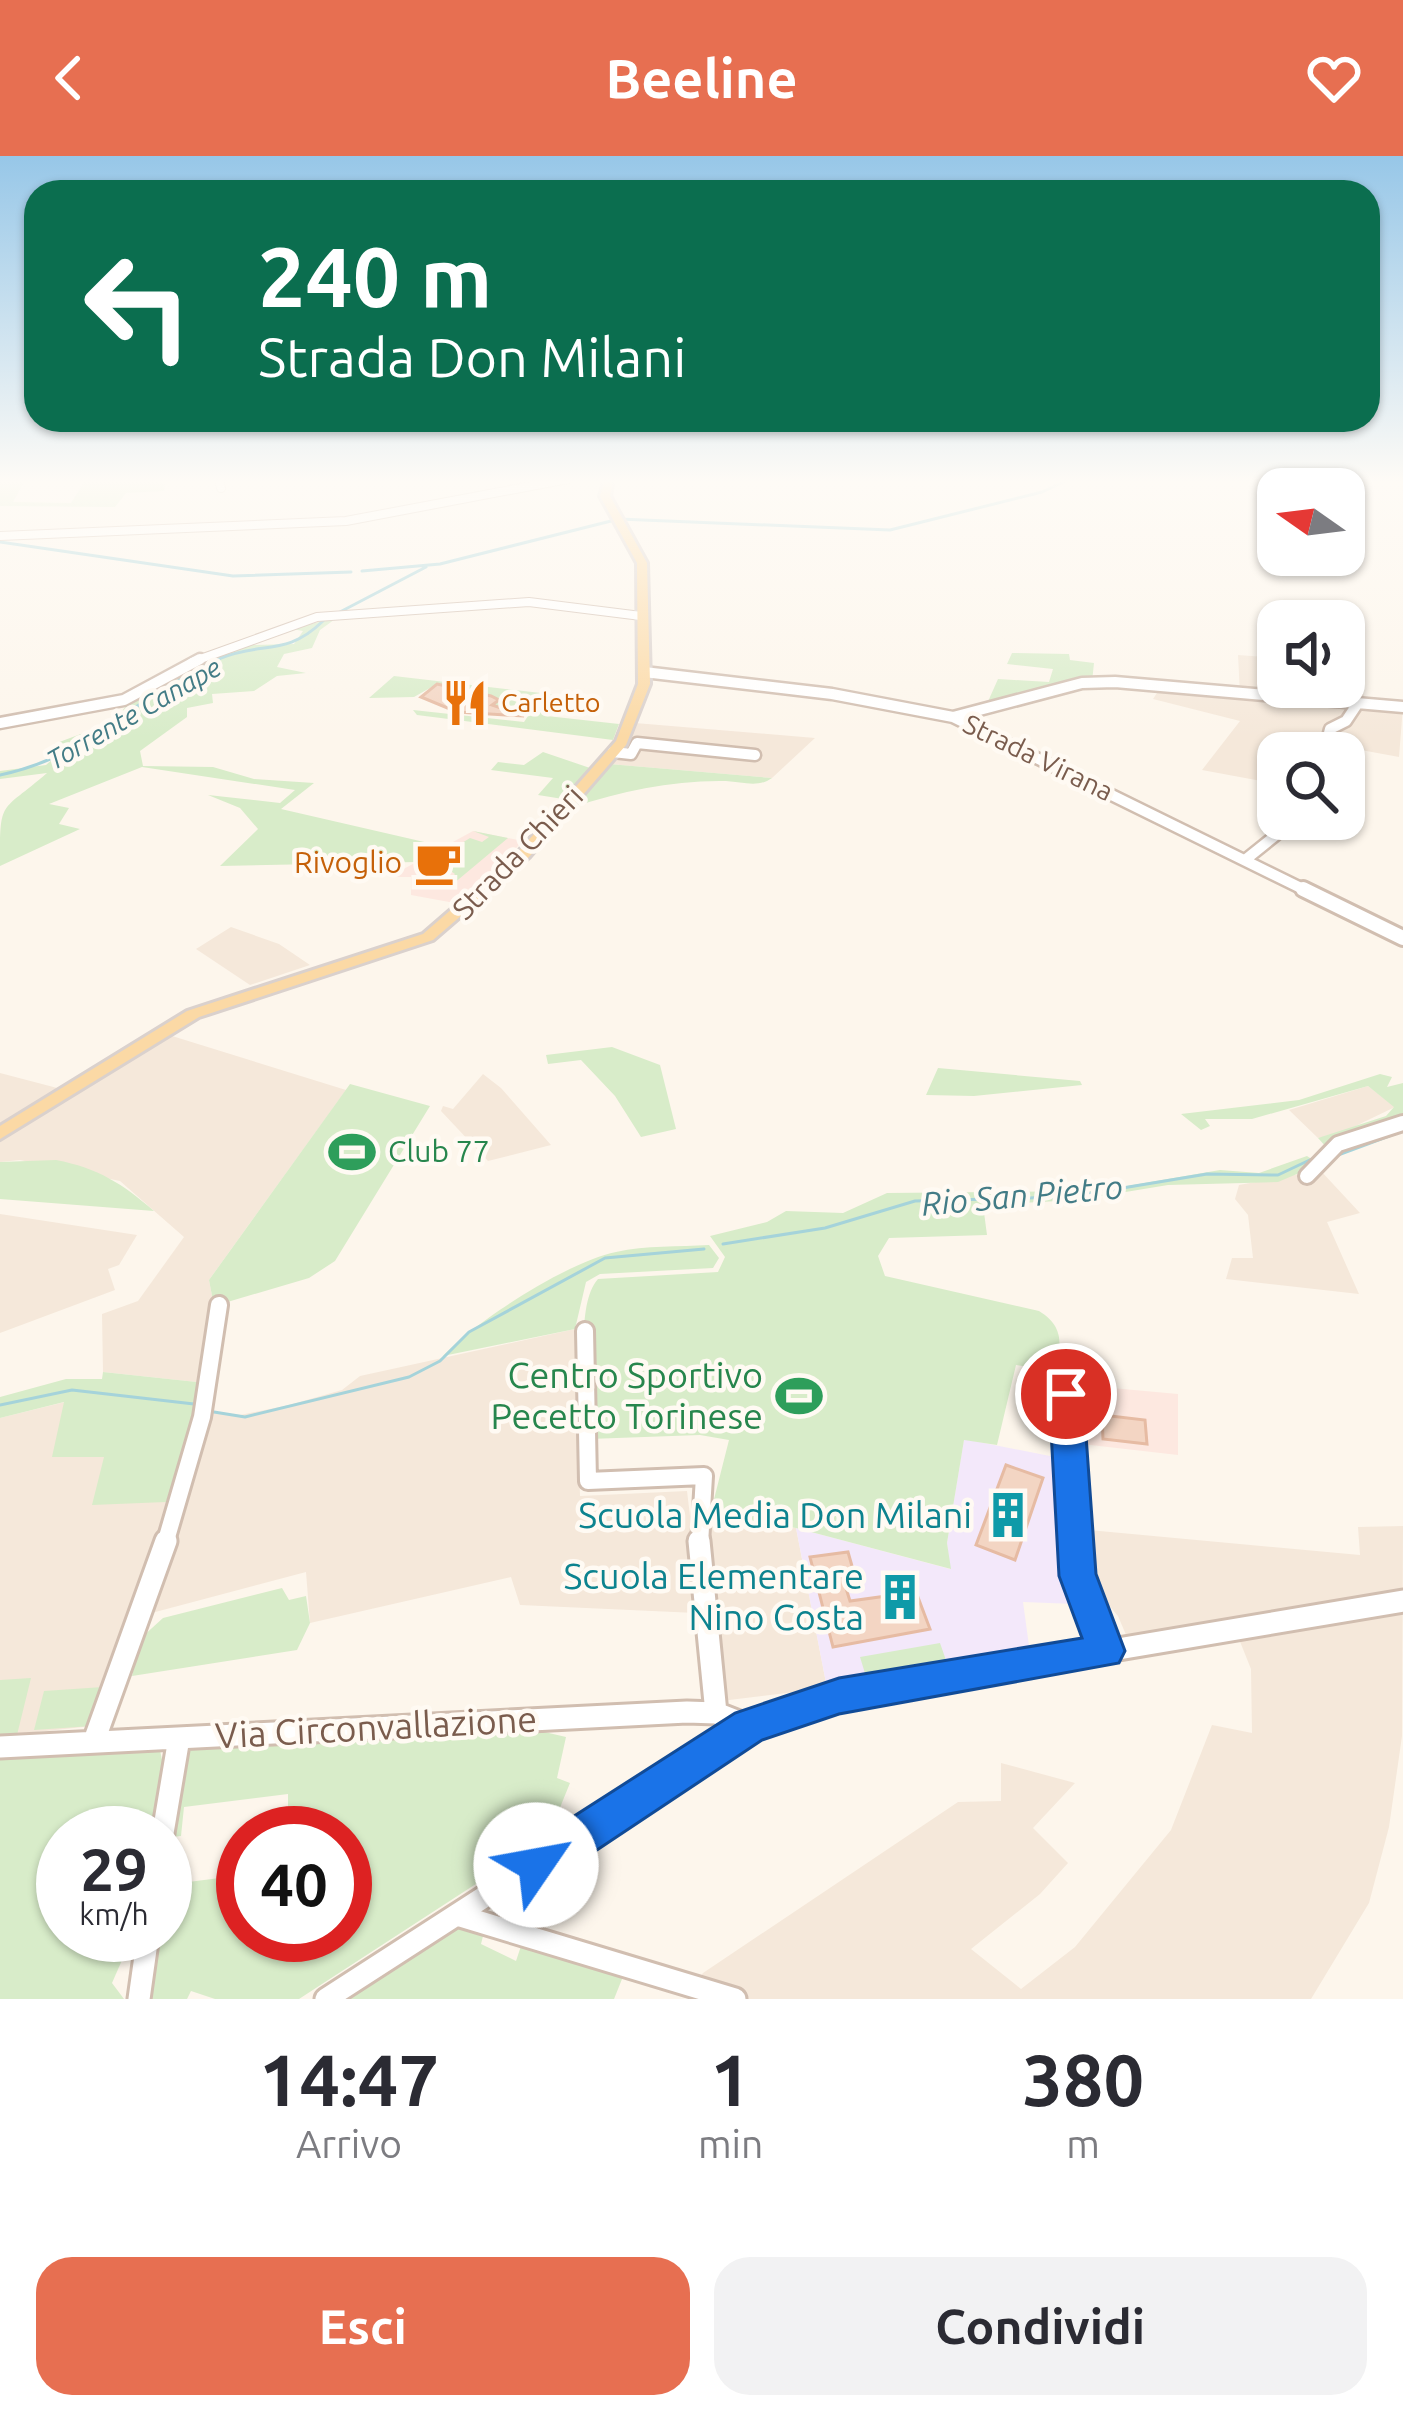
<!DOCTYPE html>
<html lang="it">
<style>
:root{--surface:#fff;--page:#f2f2f3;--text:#2b2b33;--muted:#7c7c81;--accent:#e76f51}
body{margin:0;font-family:Ubuntu,sans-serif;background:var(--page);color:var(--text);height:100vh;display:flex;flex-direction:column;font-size:45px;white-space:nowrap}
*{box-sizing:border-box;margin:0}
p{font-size:39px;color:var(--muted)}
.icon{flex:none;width:66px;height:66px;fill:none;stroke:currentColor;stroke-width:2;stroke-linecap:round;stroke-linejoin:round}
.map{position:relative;height:1843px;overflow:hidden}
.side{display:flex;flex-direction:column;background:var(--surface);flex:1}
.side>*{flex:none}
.banner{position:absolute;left:24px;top:24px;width:1356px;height:252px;border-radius:36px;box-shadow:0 3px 9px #0004;background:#0b6e4f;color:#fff;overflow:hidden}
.needle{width:78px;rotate:284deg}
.tools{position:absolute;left:1257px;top:312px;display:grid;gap:24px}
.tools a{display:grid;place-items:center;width:108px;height:108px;border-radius:24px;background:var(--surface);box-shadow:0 3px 9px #0004;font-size:60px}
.speed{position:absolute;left:36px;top:1650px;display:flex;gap:24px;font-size:60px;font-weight:700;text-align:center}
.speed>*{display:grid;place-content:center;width:156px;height:156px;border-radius:50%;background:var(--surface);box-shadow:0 3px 9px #0004;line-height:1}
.speed small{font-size:30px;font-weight:400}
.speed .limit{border:18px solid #d22;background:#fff;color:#111}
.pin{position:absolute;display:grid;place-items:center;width:102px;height:102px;color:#fff;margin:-51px;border:6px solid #fff;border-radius:50%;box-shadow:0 3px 12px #0007}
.me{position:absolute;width:132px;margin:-66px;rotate:57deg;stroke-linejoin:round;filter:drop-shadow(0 0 9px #0008)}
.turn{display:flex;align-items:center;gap:42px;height:252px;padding:0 36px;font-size:54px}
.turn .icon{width:156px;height:156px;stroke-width:2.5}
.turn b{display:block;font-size:84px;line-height:102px}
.eta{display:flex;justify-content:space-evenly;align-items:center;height:204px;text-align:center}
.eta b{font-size:72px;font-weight:600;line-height:84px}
.button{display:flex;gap:24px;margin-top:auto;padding:24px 36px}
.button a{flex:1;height:138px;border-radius:36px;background:var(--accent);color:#fff;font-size:48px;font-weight:600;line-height:138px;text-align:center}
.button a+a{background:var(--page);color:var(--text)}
header{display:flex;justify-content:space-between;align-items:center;height:156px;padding:0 36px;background:var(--accent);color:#fff;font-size:54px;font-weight:600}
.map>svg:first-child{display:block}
.residential{fill:#f5e8da}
.commercial{fill:#fde8e0}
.education{fill:#f3e8fa}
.green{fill:#d8ecc9}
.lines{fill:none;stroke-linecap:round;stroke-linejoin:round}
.stream{stroke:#a5d3da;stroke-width:3}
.building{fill:#f3d5c3;stroke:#e6bba3;stroke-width:3}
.minor-far4-casing{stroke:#d1beb0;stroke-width:10}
.minor-far3-casing{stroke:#d1beb0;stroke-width:15}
.minor-far2-casing{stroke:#d1beb0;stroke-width:20}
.minor-far1-casing{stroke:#d1beb0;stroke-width:22}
.minor-casing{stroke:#d1beb0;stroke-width:27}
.major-casing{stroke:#dad1cd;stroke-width:6}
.minor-far4{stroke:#fff;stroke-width:8}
.minor-far3{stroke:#fff;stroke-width:10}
.minor-far2{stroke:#fff;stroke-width:14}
.minor-far1{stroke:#fff;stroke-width:16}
.minor{stroke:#fff;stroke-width:21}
.major{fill:#fbd9a5;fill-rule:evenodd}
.route{fill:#1a73e8;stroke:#114b97;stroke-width:3}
.labels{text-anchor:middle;stroke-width:9;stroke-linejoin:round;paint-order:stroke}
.far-food-label{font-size:27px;fill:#c56008;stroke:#fffaf3;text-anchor:start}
.far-water-label{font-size:27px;font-style:italic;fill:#437c86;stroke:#fffaf3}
.far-street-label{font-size:27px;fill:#7a5c4d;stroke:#fffaf3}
.street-label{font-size:30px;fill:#7a5c4d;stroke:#fffaf3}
.food-label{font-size:30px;fill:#c56008;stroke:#fffaf3;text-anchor:end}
.leisure-label{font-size:30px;fill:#27864d;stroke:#fffaf3;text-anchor:start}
.water-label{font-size:33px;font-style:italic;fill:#437c86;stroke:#fffaf3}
.near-leisure-label{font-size:36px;fill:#27864d;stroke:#fffaf3;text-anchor:end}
.near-culture-label{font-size:36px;fill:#0d838f;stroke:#fffaf3;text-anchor:end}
.near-street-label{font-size:36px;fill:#7a5c4d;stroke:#fffaf3}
</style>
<header><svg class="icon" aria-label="back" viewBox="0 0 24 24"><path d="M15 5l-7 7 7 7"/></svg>Beeline<svg class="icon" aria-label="heart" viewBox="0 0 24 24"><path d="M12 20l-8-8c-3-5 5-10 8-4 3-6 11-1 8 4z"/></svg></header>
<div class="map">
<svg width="1403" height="1843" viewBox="0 0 1403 1843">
<rect width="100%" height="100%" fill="#fdf6ec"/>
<path class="residential" d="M 1238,499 L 1278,502 L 1278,531 L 1344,531 L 1344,518 L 1357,519 L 1367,549 L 1403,550 L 1399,601 L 1323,587 L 1318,597 L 1278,597 L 1278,628 L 1202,614 L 1240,565 L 1153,543 L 1161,531 L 1240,538 Z
M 635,567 L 815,582 L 772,622 L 609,608 Z
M 231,771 L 279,788 L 310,809 L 250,829 L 196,793 Z
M 156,875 L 346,934 L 209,1124 L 214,1150 L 206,1227 L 103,1216 L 102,1158 L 138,1145 L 184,1081 L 120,1025 L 20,1004 L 0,1006 L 0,917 L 61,933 Z
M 483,918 L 501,932 L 551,989 L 488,1005 L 441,955 L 443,950 L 453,953 Z
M 1368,930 L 1395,951 L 1339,978 L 1318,982 L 1289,954 Z
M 1320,1014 L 1360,1057 L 1327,1066 L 1359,1138 L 1226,1123 L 1232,1102 L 1253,1102 L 1248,1059 L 1235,1043 L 1239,1029 Z
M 0,1058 L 137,1079 L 119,1109 L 108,1113 L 115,1134 L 0,1177 Z
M 575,1173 L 580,1340 L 687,1335 L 690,1360 L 796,1372 L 827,1532 L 721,1545 L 696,1457 L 520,1449 L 511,1421 L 310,1467 L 306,1416 L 129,1463 L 92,1570 L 0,1580 L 0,1262 L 65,1246 L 53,1301 L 183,1301 L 195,1254 L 240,1259 L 289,1249 L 342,1234 L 360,1220 Z
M 1403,1370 L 1402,1580 L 1389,1671 L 1369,1747 L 1311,1843 L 703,1843 L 688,1837 L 703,1817 L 958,1646 L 1001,1645 L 1001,1607 L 1075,1627 L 1033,1672 L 1068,1707 L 1040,1738 L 971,1793 L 1021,1833 L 1075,1791 L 1171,1674 L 1212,1569 L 1252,1577 L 1251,1513 L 1239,1483 L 1135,1500 L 1118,1460 L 1080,1415 L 1078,1373 L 1360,1399 L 1358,1371 Z"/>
<path class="commercial" d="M 473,675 L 523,685 L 460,748 L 411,739 L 411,721 L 389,721 Z
M 1068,1228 L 1178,1238 L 1178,1299 L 1073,1287 Z"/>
<path class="education" d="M 964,1283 L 1060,1302 L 1075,1448 L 1023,1446 L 1030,1497 L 827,1532 L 796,1372 L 950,1413 L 947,1387 Z"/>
<path class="green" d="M 0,323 L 26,323 L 13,346 L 71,347 L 86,323 L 165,327 L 164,335 L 126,337 L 115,351 L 0,350 Z
M 338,461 L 320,474 L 312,492 L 284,498 L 277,511 L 306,517 L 277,520 L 254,535 L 212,538 L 213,547 L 187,552 L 187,561 L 140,595 L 143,610 L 213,611 L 254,623 L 314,627 L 281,653 L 446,691 L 416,706 L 220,710 L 258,673 L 240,652 L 208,639 L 280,647 L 295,634 L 142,611 L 49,648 L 69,652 L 59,668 L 80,673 L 0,710 C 0,641 0,658 47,617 L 0,623 L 0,615 L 46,609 L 61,596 L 54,588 L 113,566 L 127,549 L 123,548 L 213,500 L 253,489 L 294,488 L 303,475 L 292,473 Z
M 1012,497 L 1069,498 L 1070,504 L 1094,507 L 1092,526 L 986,550 L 998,523 L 1049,526 L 1053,513 L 1007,508 Z
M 394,520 L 550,538 L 559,541 L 547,560 L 619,568 L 613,584 L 417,559 L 413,554 L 524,566 L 528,560 L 492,549 L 498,544 L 491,540 L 437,528 L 414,541 L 369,542 Z
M 543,596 L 590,612 L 563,643 L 538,639 L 553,622 L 491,614 L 498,606 L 524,609 Z
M 609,608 L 772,622 C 758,632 743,626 726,625 C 673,624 623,635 573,651 Z
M 473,675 L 508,682 L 453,728 L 449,725 L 455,718 L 444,710 L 460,698 L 452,693 L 470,682 L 482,686 L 489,681 Z
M 612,891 L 660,909 L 676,973 L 641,981 L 615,940 L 581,904 L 548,908 L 546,899 Z
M 938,912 L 1080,925 L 1082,929 L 974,940 L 926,939 Z
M 1380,918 L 1392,921 L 1387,931 L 1403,927 L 1403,960 L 1327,992 L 1318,982 L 1386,960 L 1394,951 L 1368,930 L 1252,963 L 1205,963 L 1210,970 L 1201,974 L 1181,958 L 1299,944 Z
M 350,928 L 430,950 L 335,1105 L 309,1122 L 214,1150 L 209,1124 Z
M 1307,1000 L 1313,1004 L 1304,1015 L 1278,1026 L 1168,1029 L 1077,1044 L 983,1049 L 987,1079 L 889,1082 L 878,1100 L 885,1120 L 1039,1155 C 1070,1174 1057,1195 1056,1227 L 1042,1213 L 1016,1209 L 997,1289 L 964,1284 L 947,1387 L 951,1413 L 796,1372 L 710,1359 L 729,1284 L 700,1279 L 589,1283 C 588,1244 573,1150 598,1123 L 718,1116 L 725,1101 L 710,1080 L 767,1066 L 786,1055 L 843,1057 L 887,1037 L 1098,1035 L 1220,1014 L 1259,1017 Z
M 56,1004 C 98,1012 123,1028 154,1055 L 0,1043 L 0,1006 Z
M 709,1089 L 719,1102 L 713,1112 L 600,1118 L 586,1126 L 575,1173 L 443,1200 C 476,1165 567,1106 616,1096 C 646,1089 679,1091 709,1089 Z
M 103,1216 L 206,1227 L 166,1346 L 92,1349 L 104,1301 L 52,1301 L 64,1246 L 0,1262 L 0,1241 L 66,1223 L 102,1223 Z
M 282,1432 L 289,1444 L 306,1440 L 310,1467 L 297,1494 L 132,1520 L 141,1482 L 163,1462 Z
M 940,1487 L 948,1510 L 867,1524 L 860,1501 Z
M 31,1522 L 17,1579 L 0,1580 L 0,1524 Z
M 103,1531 L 92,1570 L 34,1574 L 44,1535 Z
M 536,1574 L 566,1581 L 557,1622 L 570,1627 L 548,1681 L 299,1843 L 215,1843 L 191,1835 L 187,1843 L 151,1843 L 158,1779 L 165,1779 L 165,1729 L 243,1719 L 243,1779 L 345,1779 L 345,1677 L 288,1677 L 288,1638 L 184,1651 L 181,1680 L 172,1681 L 187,1591 Z
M 160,1594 L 165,1619 L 155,1677 L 63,1677 L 63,1779 L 133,1779 L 112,1827 L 124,1843 L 0,1843 L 0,1602 Z
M 457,1767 L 484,1776 L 481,1788 L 516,1805 L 522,1787 L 624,1818 L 614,1843 L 347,1843 Z"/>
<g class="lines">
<path class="stream" d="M 0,386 L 233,420 L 351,416
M 362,415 L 440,408 L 619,363 L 890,374 L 1042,336 L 1070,323
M 338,457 L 426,411
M 0,619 C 97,599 137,535 221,502 C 263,485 286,501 323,465
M 1338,999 L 1403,975
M 723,1088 L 825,1072 L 915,1045 L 1068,1041 L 1207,1018 L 1278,1019 L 1316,1001
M 0,1249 L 72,1234 L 194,1248
M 214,1256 L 245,1261 L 409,1221 L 440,1205 L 469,1176 L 605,1102 L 704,1093"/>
</g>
<path class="building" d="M 437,528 L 491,540 L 499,544 L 492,549 L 524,560 L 457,556 L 421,541 Z
M 1102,1259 L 1145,1264 L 1147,1288 L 1103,1283 Z
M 1006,1309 L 1043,1322 L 1015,1404 L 976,1389 Z
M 848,1396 L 856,1424 L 844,1426 L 850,1445 L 916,1436 L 930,1473 L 833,1491 L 810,1401 Z"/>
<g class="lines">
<defs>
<path id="minor-far4" d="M 219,323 L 221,332
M 0,380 L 346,365 L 568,323
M 192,506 L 317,461 L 529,446 L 641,460"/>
<path id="minor-far3" d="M 644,516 L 832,538 L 953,561 L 1309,736
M 953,561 L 1082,527 L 1115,526 L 1403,551
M 0,567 L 124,544 L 200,503
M 613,596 L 631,598 L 637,587 L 755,599
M 1324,597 L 1330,573 L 1346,565 L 1356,550
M 1245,704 L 1296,663"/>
<path id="minor-far2" d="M 1303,733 L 1403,782
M 1307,1020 L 1338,988 L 1403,967"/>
<path id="minor-far1" d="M 585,1175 L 588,1325 L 704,1320 L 700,1388
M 1066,1238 L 1076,1388
M 165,1388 L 202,1261 L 219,1149"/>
<path id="minor" d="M 699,1385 L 716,1557
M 1076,1385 L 1078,1420 L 1105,1495
M 94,1585 L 166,1385
M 0,1591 L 687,1556 L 716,1557 L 749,1570
M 163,1677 L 179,1582
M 457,1759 L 735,1843
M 139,1843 L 148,1779
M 326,1843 L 749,1570 L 839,1540 L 1403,1445"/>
<path id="major" d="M 605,323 L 613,323 L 610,340 L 647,407 L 650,528 L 626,589 L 529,701 L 433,784 L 199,861 L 0,983 L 0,970 L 187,855 L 423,778 L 519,695 L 616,585 L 638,528 L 637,407 L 600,340 Z"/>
</defs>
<use href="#minor-far4" class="minor-far4-casing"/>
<use href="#minor-far3" class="minor-far3-casing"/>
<use href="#minor-far2" class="minor-far2-casing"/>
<use href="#minor-far1" class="minor-far1-casing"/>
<use href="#minor" class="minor-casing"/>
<use href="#major" class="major-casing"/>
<use href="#minor-far4" class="minor-far4"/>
<use href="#minor-far3" class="minor-far3"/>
<use href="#minor-far2" class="minor-far2"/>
<use href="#minor-far1" class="minor-far1"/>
<use href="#minor" class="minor"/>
<use href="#major" class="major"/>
</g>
<linearGradient id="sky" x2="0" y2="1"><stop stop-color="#97c7e8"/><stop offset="0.56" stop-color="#fefbf6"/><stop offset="1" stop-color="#fefbf6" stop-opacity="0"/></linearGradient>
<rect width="1403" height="581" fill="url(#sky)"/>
<path class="route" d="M 1066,1226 L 1078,1229 L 1083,1238 L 1096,1418 L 1125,1495 L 1119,1507 L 839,1558 L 762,1584 L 552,1724 L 536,1730 L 521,1724 L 514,1709 L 521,1694 L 735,1557 L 839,1522 L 1082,1482 L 1059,1420 L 1049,1238 L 1054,1229 Z"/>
<defs>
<symbol id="restaurant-bare" viewBox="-9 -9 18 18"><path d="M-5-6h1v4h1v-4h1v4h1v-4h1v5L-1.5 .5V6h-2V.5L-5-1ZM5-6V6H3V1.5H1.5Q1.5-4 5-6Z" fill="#e8710a" stroke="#fffaf3" stroke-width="2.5" paint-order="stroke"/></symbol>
<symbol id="cafe-bare" viewBox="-9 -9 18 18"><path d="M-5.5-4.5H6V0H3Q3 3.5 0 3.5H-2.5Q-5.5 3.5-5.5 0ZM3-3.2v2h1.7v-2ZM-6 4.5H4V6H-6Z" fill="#e8710a" stroke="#fffaf3" stroke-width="2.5" paint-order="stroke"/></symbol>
<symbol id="stadium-bare" viewBox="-9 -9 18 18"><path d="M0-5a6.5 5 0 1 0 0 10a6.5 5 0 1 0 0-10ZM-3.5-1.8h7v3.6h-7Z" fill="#2e9e5b" stroke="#fffaf3" stroke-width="2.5" paint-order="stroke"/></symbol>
<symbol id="building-bare" viewBox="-9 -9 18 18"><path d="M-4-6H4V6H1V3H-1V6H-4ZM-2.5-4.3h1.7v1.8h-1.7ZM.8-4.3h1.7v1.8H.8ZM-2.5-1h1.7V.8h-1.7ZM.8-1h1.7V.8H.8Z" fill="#0f9aa8" stroke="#fffaf3" stroke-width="2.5" paint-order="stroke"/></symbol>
</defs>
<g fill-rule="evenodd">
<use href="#restaurant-bare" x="432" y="514" width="66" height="66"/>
<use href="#cafe-bare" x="405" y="674" width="66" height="66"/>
<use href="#stadium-bare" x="319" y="963" width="66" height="66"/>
<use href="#stadium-bare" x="766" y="1207" width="66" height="66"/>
<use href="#building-bare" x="975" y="1326" width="66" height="66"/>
<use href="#building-bare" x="867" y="1408" width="66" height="66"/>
</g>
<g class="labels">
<g class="far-food-label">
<text x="501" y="556">Carletto</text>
</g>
<g class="far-water-label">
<text transform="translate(134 558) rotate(-30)" y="9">Torrente Canape</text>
</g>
<g class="far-street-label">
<text transform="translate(1038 602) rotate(26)" y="9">Strada Virana</text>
</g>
<g class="street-label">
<text transform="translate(518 697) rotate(-46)" y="10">Strada Chieri</text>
</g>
<g class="food-label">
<text x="402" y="717">Rivoglio</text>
</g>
<g class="leisure-label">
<text x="388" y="1006">Club 77</text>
</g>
<g class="water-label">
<text transform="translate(1022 1039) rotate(-5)" y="12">Rio San Pietro</text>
</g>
<g class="near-leisure-label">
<text x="763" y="1232">Centro Sportivo<tspan x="763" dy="41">Pecetto Torinese</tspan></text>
</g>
<g class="near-culture-label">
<text x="972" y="1372">Scuola Media Don Milani</text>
<text x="864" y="1433">Scuola Elementare<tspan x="864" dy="41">Nino Costa</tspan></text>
</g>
<g class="near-street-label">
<text transform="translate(376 1571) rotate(-3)" y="13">Via Circonvallazione</text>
</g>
</g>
</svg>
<div class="tools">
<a><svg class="needle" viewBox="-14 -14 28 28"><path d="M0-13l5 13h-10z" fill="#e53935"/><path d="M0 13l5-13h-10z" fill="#7c7c81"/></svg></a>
<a><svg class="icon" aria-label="sound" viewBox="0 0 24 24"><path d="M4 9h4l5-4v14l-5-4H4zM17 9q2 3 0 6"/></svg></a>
<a><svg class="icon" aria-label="search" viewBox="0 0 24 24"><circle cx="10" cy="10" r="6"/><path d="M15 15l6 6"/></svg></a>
</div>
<div class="speed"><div>29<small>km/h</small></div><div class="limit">40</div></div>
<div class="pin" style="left:1066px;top:1238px;background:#d93025"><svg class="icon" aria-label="arrive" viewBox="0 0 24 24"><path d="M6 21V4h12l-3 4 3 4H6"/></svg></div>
<svg class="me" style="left:536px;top:1709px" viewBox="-20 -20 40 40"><circle r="19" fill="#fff"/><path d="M0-13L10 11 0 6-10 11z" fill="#1a73e8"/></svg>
<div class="banner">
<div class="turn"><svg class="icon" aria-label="left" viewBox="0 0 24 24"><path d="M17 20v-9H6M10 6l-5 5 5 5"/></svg><div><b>240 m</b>Strada Don Milani</div></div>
</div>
</div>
<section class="side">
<div class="eta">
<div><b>14:47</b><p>Arrivo</p></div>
<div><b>1</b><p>min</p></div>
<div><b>380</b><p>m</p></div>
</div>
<div class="button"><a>Esci</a><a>Condividi</a></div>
</section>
